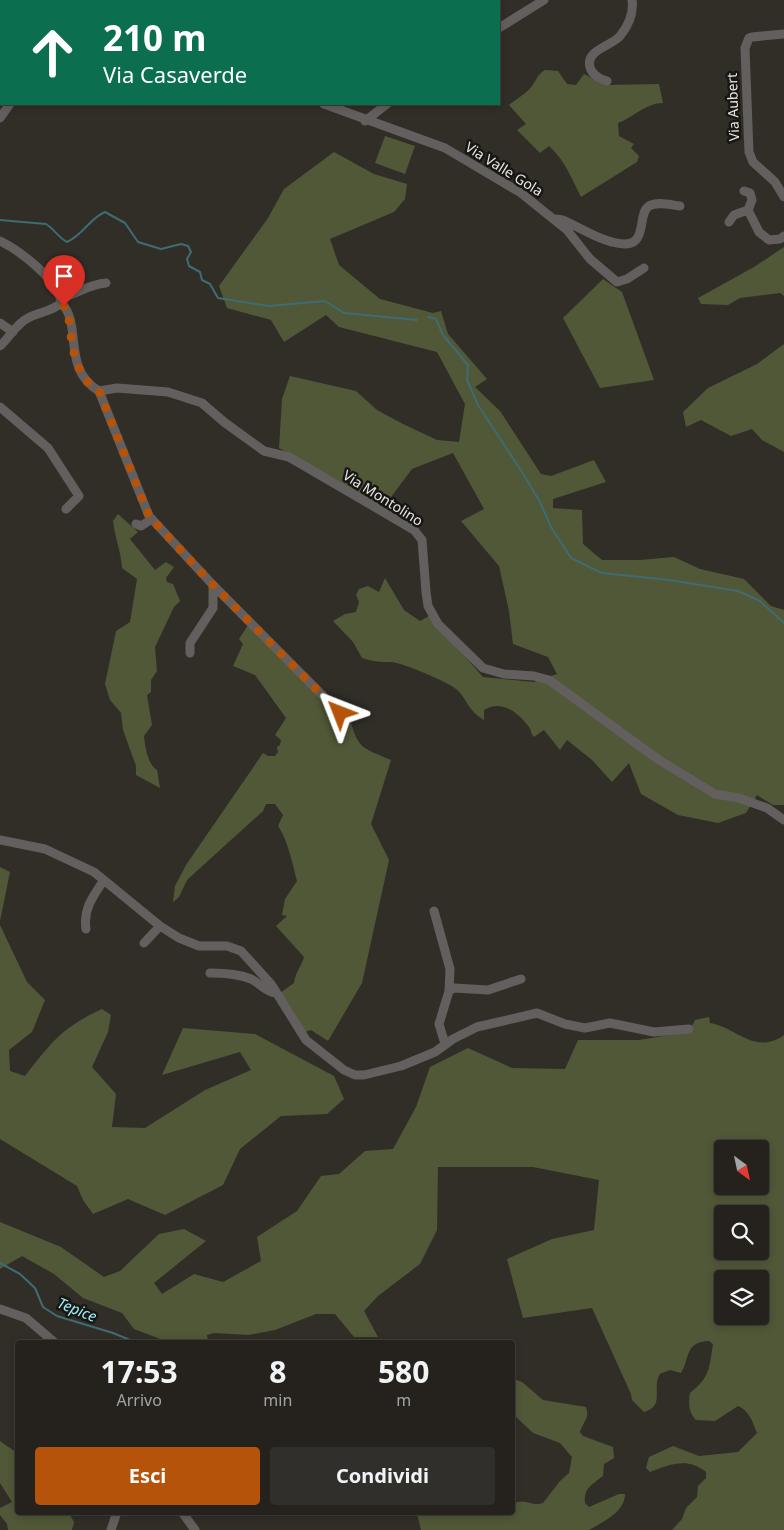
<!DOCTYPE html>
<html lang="it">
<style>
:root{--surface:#25221e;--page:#312f2b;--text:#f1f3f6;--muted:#a3a4a4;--line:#423f3c;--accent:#b45309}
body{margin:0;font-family:"Noto Sans",sans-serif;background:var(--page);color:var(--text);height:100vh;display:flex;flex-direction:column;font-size:19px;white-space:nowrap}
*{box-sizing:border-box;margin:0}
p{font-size:16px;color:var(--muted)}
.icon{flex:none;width:28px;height:28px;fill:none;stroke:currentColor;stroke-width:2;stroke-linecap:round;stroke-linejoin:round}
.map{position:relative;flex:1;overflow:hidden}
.drawer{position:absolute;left:15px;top:1340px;width:500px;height:175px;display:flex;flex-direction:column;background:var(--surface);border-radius:5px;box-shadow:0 2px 8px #0003,0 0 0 1px var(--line)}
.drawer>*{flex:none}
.top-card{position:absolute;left:0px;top:0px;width:500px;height:105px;box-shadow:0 2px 8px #0003,0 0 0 1px var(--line);background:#0b6e4f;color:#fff;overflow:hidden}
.needle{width:32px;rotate:147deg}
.controls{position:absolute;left:714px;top:1140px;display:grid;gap:10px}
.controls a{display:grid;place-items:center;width:55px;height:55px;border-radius:5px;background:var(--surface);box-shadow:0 2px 8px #0003,0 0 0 1px var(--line);font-size:25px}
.pin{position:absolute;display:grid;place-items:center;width:42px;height:42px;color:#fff;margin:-51px -21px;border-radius:50% 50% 50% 0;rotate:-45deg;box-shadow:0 0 5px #0007}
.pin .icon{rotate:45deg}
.me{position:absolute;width:55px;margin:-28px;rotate:315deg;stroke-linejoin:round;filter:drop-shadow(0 0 4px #0008)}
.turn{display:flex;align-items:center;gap:18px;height:105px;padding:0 20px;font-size:22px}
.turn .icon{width:65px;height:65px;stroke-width:2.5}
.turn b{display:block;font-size:35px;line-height:42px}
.eta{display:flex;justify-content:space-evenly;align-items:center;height:85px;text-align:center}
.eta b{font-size:30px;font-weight:700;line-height:35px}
.button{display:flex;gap:10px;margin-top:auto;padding:10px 20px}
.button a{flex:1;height:58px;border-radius:5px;background:var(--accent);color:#fff;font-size:20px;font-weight:700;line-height:58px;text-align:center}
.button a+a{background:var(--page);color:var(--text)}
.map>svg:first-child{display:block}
.green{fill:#505838;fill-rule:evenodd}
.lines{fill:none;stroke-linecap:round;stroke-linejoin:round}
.stream{stroke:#3e6c72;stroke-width:2}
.minor{stroke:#635f5f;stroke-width:9}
.route{stroke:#b45309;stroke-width:9;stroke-dasharray:0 16.2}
.labels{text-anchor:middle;stroke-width:5;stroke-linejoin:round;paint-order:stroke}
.street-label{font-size:14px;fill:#eae8e4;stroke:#181714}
.water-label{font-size:15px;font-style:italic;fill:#9deffb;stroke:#181714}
</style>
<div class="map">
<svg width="784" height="1530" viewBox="0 0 784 1530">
<rect width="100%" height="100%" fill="#312e28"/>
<path class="green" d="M 545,70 L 558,71 L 567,84 L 576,85 L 584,74 L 606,85 L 659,84 L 663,103 C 646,103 634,117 618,123 L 619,136 L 634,144 L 631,148 L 639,156 L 637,162 L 581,197 C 572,179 564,159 549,146 L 540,153 L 517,130 L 526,124 L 509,105 C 516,99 526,94 532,86 C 537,79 537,75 545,70 Z
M 385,136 L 415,146 L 405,174 L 375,163 Z
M 334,152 L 374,174 L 407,184 L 405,199 L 394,212 L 330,239 L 339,265 L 380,299 L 433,313 L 441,311 L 448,334 L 487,379 L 475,387 L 500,411 L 541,474 L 551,476 L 594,460 L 606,482 L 553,499 L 553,508 L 582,510 L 583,544 L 602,560 L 640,560 L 674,557 L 700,569 L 744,579 L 771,606 L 784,610 L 784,805 L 773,805 L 757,795 L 746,813 L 718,823 L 678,815 L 641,794 L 629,763 L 612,782 L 592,760 L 567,740 L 560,750 L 544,730 L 534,737 C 530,733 532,731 529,727 C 518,712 501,699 484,710 L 484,720 C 466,709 468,699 456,689 C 448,682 403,663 392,662 C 381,662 373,662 362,658 L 353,642 L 333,621 L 345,614 L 356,612 L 359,602 L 356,595 L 359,589 L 368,586 L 379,592 L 385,578 L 404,610 L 420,621 L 429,616 L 483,677 L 534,682 L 557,674 L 548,657 L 513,644 L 509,611 L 499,566 L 461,521 L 484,509 L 453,453 L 412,469 L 385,505 L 379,505 L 279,448 L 282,399 L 290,376 L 356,391 L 377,410 L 401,423 L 437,440 L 459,442 L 465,404 L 437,352 L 339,327 L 326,315 L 284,342 L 271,320 L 227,308 L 219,286 L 268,218 L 284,189 Z
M 784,247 L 784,296 L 780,293 L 740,298 L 728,305 L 701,304 L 698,298 L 754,267 Z
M 603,279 L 622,292 L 654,380 L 600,388 L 563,318 Z
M 784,344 L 784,452 L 762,440 L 752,429 L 731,436 L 701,420 L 686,427 L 683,412 L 708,388 L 757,364 Z
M 118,514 L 138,532 L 130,539 L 155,570 L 166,562 L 174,567 L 166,578 L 167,582 L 173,584 L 180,601 L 174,607 L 155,647 L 157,671 L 151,680 L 151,692 L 147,695 L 152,725 L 144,736 C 145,747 148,765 157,770 L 160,788 L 136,775 L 136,766 L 123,730 L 121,713 L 110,700 L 105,684 L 116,631 L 130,622 L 137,579 L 122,568 C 121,551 115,538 113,521 Z
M 248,625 L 341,716 L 350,718 C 357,749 363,748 391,760 L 371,824 L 389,860 L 362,983 L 328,1041 L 311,1030 L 305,1032 L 280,993 L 294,983 C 295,973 301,967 304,957 L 276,926 L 287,916 L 282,915 L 285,899 L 297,881 C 293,865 287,838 278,826 L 283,815 L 275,804 L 266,804 L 263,811 L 187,880 L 179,897 L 173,902 L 175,886 L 186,865 L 263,753 L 268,756 L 275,756 L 278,752 L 277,747 L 280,745 L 281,740 L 275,735 L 286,718 L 255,675 L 233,666 L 243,644 L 239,639 Z
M 0,867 L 10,872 L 0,921 Z
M 0,925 L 27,982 L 45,1000 L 32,1032 L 9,1050 L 10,1071 L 25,1076 C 52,1042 61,1028 102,1009 L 111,1015 L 108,1032 L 92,1067 L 116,1094 L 112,1127 L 145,1128 L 205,1090 L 251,1070 L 240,1052 L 162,1075 L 183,1028 L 255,1034 L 334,1076 L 344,1099 L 327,1114 L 281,1116 L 240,1149 L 223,1185 L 165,1215 L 128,1199 L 93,1214 L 83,1200 L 77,1186 L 0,1139 Z
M 709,1017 L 710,1023 C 736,1027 755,1056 784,1035 L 784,1530 L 672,1530 L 682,1519 L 686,1508 L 697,1497 L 698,1486 L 706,1478 L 706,1472 C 688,1457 670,1464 650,1472 L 646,1468 L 649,1457 L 673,1446 L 699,1456 L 738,1452 L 757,1433 C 753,1423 749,1410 738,1406 L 715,1421 L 696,1420 C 689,1413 688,1403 690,1393 C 710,1377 709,1369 713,1344 L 709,1341 C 684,1342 690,1359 681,1373 L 670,1370 L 660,1374 C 651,1388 666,1406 644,1412 L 632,1400 L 631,1394 L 592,1308 L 523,1318 L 507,1259 L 552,1239 L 594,1230 L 599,1180 L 533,1167 L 438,1167 L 437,1230 L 420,1264 L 378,1296 L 364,1311 L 378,1337 L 354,1337 L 335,1314 L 316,1314 L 275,1330 L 248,1335 L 214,1333 L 207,1335 L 208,1342 L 168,1342 L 134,1329 L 122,1313 L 83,1298 L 54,1274 L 22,1256 L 0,1269 L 0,1222 L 61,1247 L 104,1277 L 120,1271 L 159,1234 L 184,1229 L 206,1241 L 154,1283 L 162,1294 L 194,1274 L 223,1282 L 261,1261 L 257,1237 L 297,1211 L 321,1176 L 339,1174 L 365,1151 L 393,1149 L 416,1107 L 430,1067 L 468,1048 L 512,1068 L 565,1069 L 578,1040 L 639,1040 L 689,1032 L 695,1020 ZM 722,1149 L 760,1149 L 760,1186 L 722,1186 ZM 722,1214 L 760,1214 L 760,1251 L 722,1251 ZM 722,1279 L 760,1279 L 760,1316 L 722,1316 Z
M 513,1379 L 522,1382 L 543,1400 L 586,1407 C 590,1418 583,1422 580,1432 L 583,1436 L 613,1447 L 614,1458 L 604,1464 L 603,1476 C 593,1484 583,1488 585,1503 L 589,1507 L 619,1494 L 625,1494 C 625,1512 603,1522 589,1530 L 421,1530 L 417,1513 L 512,1512 L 513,1504 C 524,1497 532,1507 543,1503 L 560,1481 L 569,1473 L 572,1457 L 560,1443 L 533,1433 L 516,1417 L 513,1412 L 515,1401 L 513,1397 Z
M 0,1441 L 17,1453 L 18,1512 L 69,1513 L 74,1522 L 72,1530 L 8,1530 L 7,1524 L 0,1515 L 0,1508 L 12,1502 L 0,1483 Z"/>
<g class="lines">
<path class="stream" d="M 0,220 L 46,224 C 54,229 58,237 67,242 C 84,234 90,218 105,212 L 125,223 L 138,242 L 161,249 L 181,244 L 188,246 L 191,252 L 187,259 L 189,266 L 200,272 L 202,280 L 210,284 L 218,298 L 269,306 L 325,301 L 344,313 L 417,320
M 428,317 L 436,319 L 443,335 L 468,365 L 467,380 L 478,405 L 522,472 L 540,502 L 551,527 L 571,558 L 602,573 L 669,580 L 738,591 L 760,601 L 784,623
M 0,1263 L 20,1274 L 35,1288 L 43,1307 L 57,1316 L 113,1333 L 135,1342"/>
<path class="minor" d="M 192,0 L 193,1
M 335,0 L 335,1
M 439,0 L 440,1
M 103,1 L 104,0
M 499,28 L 544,0
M 784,34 L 752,37 L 749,38 L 745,48 L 749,152 L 753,162 L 775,182 L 784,197
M 607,81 C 600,79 592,75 590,67 C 585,50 612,46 620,36 C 629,25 634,14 632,0
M 324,104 L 445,148 L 521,193 L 567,230 L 590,259 L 617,282 L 627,279 L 644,268
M 0,118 L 10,104
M 365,121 L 387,104
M 744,191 L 750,193 L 752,200 L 748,210
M 556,219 L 563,220 C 579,227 595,238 612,242 C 652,253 635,215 649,206 C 658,201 670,205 680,206
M 729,222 L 734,215 L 748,210 L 759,232 L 769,240 L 780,239 L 784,236
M 0,241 C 19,250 60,281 61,303
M 61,298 C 77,294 89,284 106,283
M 61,303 C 83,323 61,369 99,391 L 149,516 L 213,585 L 213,608 L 190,643 L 190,653
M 0,323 L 13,332
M 0,346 C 10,337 16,324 28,318 C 39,312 53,311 61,303
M 99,391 L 117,388 L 168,392 L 202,403 L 224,422 L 264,451 L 289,457 L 414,530 L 422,540 L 426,592 L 428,606 L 438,624 L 483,668 L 504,674 L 534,676 L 549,680 L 659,760 L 715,794 L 739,798 L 767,808 L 784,820
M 0,407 L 48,448 L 79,496 L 66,509
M 136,524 L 141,526 L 152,519
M 213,585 L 340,713
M 0,840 L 45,849 L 94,872 L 160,926 L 179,938 L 199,946 L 227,946 L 241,951 L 271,984 L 306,1040 L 344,1070 L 355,1075 L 364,1075 L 401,1066 L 435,1052 L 453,1039 L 477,1027 L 537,1013 L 565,1024 L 585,1028 L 610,1023 L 654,1032 L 689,1029
M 434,911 L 450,969 L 449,991
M 86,929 C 83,909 93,896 104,880
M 144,943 L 160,926
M 210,973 C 222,973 239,974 251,979 C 260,983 265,992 276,993
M 445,1044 L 439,1024 L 449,991 L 454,988 L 488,990 L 521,979
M 0,1309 L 26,1318 L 54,1342
M 182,1512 L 195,1530
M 111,1530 L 117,1512"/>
</g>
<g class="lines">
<path class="route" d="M 64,306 L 68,312 C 72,339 72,376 99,391 L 149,516 L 213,585 L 340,713"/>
</g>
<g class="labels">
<g class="street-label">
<text transform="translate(733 107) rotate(-92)" y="5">Via Aubert</text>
<text transform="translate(504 169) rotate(32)" y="5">Via Valle Gola</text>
<text transform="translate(383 498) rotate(32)" y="5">Via Montolino</text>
</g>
<g class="water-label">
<text transform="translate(77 1310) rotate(22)" y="5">Tepice</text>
</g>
</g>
</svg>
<div class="controls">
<a><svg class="needle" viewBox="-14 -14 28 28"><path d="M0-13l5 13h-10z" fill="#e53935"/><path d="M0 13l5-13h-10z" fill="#a3a4a4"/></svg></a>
<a><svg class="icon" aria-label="search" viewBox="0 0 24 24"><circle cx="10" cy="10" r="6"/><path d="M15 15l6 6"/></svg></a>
<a><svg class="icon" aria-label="layers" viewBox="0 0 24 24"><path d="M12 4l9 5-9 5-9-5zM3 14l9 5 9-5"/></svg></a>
</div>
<div class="pin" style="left:64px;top:306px;background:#d93025"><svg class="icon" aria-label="arrive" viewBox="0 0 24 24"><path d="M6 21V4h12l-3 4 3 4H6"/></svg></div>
<svg class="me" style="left:340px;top:713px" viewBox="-20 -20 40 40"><path d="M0-17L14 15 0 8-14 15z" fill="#b45309" stroke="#fff" stroke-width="4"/></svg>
<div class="top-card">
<div class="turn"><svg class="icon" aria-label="ahead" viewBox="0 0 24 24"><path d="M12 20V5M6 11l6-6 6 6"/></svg><div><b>210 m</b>Via Casaverde</div></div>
</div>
<section class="drawer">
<div class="eta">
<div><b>17:53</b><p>Arrivo</p></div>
<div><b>8</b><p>min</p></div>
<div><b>580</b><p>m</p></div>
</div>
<div class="button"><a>Esci</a><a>Condividi</a></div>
</section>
</div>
